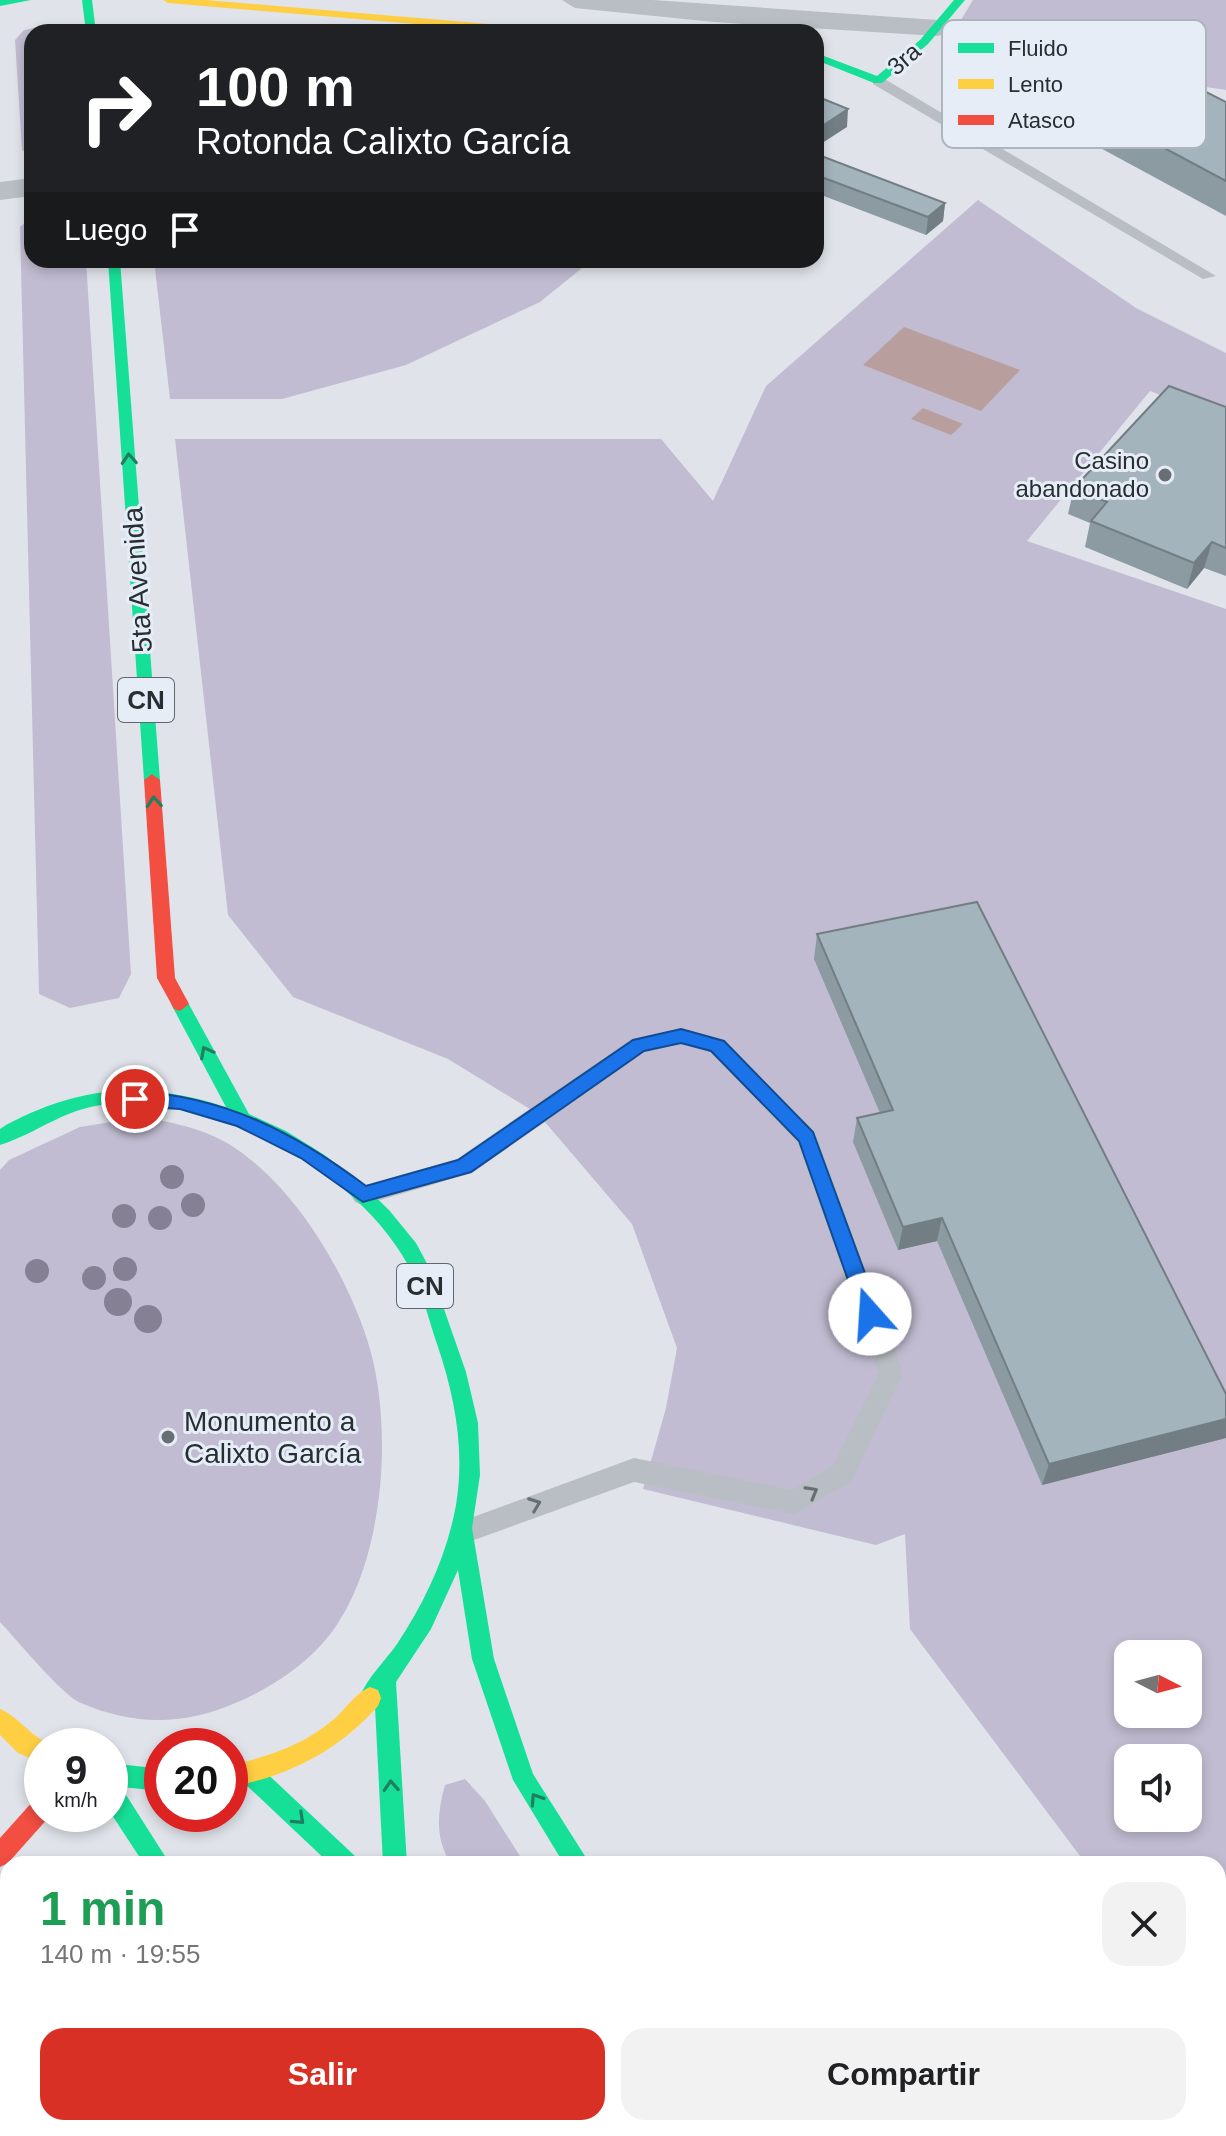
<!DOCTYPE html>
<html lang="es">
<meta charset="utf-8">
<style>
:root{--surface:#fff;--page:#f2f2f2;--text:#202124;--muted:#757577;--accent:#d93025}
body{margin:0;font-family:Arial,sans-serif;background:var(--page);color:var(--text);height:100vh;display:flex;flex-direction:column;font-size:30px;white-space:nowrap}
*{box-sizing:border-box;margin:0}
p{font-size:26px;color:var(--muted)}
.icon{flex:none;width:44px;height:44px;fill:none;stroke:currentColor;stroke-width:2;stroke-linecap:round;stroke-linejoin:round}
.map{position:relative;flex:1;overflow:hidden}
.side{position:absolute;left:0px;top:1856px;width:1226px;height:280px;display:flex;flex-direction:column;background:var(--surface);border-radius:24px 24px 0 0;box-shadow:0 4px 12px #0003}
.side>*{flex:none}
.hud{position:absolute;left:24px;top:24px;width:800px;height:244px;border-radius:24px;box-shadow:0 4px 12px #0003;background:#202124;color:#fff;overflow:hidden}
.needle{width:52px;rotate:96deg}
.tools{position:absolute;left:1114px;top:1640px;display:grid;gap:16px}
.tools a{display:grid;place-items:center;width:88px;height:88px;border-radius:16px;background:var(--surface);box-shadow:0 4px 12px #0003;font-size:40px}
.speed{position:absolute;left:24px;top:1728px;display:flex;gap:16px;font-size:40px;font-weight:700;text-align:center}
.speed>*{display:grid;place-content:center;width:104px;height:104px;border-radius:50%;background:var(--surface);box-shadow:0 4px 12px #0003;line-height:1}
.speed small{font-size:20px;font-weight:400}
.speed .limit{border:12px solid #d22;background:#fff;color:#111}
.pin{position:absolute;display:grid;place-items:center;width:68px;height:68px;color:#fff;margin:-34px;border:4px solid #fff;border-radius:50%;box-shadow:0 2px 8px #0007}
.me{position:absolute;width:88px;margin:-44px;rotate:341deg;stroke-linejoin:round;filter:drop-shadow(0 0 6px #0008)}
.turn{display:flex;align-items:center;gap:28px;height:168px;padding:0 40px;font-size:36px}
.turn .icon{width:104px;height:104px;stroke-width:2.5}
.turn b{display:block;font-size:56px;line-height:68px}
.then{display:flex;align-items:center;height:76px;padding:0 40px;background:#0003;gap:16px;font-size:30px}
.round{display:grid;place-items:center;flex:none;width:84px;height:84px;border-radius:24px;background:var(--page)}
.head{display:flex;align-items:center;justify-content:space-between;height:136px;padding:0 40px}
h1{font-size:48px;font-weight:700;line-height:60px;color:#1e9e55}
.cta{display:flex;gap:16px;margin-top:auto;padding:16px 40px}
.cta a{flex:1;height:92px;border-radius:24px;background:var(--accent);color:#fff;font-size:32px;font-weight:700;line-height:92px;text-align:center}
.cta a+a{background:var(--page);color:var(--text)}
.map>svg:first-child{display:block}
.green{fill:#c1bcd1;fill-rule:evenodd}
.water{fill:#b99e9e}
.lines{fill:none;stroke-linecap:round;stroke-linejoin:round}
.lane{fill:#b8bec3;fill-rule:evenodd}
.street{fill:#b8bec3;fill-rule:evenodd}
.fast{fill:#16e098;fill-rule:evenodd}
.slow{fill:#ffcf43;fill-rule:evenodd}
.jam{fill:#f24e42;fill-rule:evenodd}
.tree{fill:#858094}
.wall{fill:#8c9ba2}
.shaded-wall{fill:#727e84}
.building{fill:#a3b4bc;stroke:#727e84;stroke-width:2}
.oneway{stroke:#1f7f60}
.oneway2{stroke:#686f74}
.route{fill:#1a73e8;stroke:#114b97;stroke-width:2}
.poi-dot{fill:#686e73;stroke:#e6edf7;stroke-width:3}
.labels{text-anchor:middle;stroke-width:6;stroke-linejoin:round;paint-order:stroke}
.far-street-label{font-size:24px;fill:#272f33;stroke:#e6edf7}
.far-poi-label{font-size:24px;fill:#272f33;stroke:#e6edf7;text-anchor:end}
.shield{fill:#e6edf7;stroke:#60686e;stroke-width:2}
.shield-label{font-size:26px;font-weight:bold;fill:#272f33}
.street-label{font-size:28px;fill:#272f33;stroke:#e6edf7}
.poi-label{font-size:28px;fill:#272f33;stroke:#e6edf7;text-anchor:start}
.key{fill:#e6edf7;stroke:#adb4bc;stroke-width:2}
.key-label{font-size:22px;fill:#272f33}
</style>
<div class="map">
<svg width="1226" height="2136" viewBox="0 0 1226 2136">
<rect width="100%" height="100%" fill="#e0e4ea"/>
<path class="green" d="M 973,0 L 1226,0 L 1226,90 L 944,48 Z
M 39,27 L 56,32 L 32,32 L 32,156 L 22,150 L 15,40 L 24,30 Z
M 978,200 L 1136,308 L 1226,353 L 1226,406 L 1218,418 L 1150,391 L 1027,541 L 1226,609 L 1226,2051 L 1218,2040 L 1218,1864 L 1086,1864 L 910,1629 L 905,1534 L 876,1545 L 643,1489 L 666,1408 L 677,1348 L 632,1224 L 538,1114 L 448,1059 L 293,997 L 228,915 L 175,439 L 661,439 L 713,501 L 766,386 ZM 1128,1654 L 1188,1654 L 1188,1714 L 1128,1714 ZM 1128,1758 L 1188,1758 L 1188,1818 L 1128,1818 Z
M 32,216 L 32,260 L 86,260 L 131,974 L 119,998 L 70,1008 L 39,994 L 20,227 Z
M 154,260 L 592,260 L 540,302 L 406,365 L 282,399 L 170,399 Z
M 141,1117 C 171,1122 201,1128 227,1143 C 293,1182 349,1276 370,1349 C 393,1430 384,1559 334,1629 C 310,1663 270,1689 233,1704 C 182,1726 132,1725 81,1703 C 63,1696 16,1639 0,1622 L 0,1170 L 9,1160 L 80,1127 Z
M 465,1779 L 485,1801 L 525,1864 L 451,1864 C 435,1839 437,1813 445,1785 Z
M 164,2128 L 203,2133 L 205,2136 L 0,2136 L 0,2129 L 8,2128 Z
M 364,2128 L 447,2128 L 452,2136 L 369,2136 Z"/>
<path class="water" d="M 904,327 L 1020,370 L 981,411 L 863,365 Z
M 923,408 L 963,424 L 951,435 L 911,419 Z"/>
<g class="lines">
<path class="lane" d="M 873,78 L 883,78 L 1216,276 L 1203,279 L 873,84 Z
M 681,1028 L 725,1040 L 815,1131 L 903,1373 L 851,1482 L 794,1514 L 634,1482 L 463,1544 L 454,1540 L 450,1532 L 454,1524 L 634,1458 L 792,1490 L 833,1466 L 879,1373 L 797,1142 L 710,1052 L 681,1044 L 645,1052 L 472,1173 L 363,1205 L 355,1202 L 351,1195 L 355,1188 L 457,1159 L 631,1039 Z"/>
<path class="street" d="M 562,0 L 653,0 L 937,20 L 946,22 L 950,28 L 946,34 L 937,36 L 714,22 L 575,8 Z
M 32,178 L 32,196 L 0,200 L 0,182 Z"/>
<path class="fast" d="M 0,0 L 31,0 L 0,6 Z
M 82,0 L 92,0 L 96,32 L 86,32 Z
M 954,0 L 965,0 L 928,44 L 882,83 L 874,83 L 816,60 L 816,53 L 877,76 L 920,40 Z
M 108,260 L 120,260 L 160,780 L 152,786 L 144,780 Z
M 180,997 L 186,999 L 249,1114 L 286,1131 L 323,1154 L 358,1180 L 389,1210 L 416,1243 L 430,1269 L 466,1372 L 478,1423 L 480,1475 L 472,1528 L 494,1659 L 533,1774 L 590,1864 L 564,1864 L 513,1780 L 472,1659 L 458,1570 L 431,1629 L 396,1682 L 407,1864 L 383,1864 L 375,1707 L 370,1709 L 362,1706 L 359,1698 C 367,1678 385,1661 397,1644 C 425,1602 447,1555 456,1505 C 465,1450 455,1397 437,1344 C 428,1318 422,1289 408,1265 C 355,1169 221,1100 113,1104 C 66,1106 41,1132 0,1145 L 0,1129 L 6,1125 C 82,1085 145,1081 226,1107 L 171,1004 Z
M 110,1763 L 162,1769 L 162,1791 L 121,1787 L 170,1864 L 144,1864 L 110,1812 Z
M 251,1763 L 259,1766 L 355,1856 L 359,1864 L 330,1864 L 243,1782 L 240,1774 L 243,1766 Z
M 297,2128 L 324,2128 L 328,2136 L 301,2136 Z
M 513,2128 L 539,2128 L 543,2136 L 517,2136 Z"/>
<path class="slow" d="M 163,0 L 206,0 L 550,29 L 555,32 L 511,32 L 168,3 Z
M 370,1687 L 378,1690 L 381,1698 L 378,1706 C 338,1751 289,1776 230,1787 L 230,1765 C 268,1757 303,1745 333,1720 C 345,1710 355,1693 370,1687 Z
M 0,1709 C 19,1717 30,1736 50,1744 L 42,1746 L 42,1763 L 18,1753 L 0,1735 Z"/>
<path class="jam" d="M 152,774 L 160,780 L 175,978 L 189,1004 L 180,1011 L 174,1009 L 157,978 L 144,780 Z
M 42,1796 L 42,1814 L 51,1814 L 50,1816 L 8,1863 L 0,1867 L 0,1838 L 34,1800 Z
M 8,2032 L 8,2056 L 0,2057 L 0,2033 Z
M 737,2128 L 765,2128 L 769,2136 L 741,2136 Z"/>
</g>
<g class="tree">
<circle cx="172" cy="1177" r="12"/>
<circle cx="193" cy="1205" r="12"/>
<circle cx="124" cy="1216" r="12"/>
<circle cx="160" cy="1218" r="12"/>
<circle cx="125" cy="1269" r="12"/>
<circle cx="37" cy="1271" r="12"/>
<circle cx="94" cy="1278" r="12"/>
<circle cx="118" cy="1302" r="14"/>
<circle cx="148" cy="1319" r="14"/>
</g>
<path class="wall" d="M 1050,87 L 1226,102 L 1226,216 L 1045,118 Z
M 816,154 L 945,203 L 943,221 L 926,235 L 816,193 Z
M 1226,407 L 1226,576 L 1204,568 L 1187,589 L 1085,547 L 1090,523 L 1068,514 L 1074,488 Z
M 817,934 L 1226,1394 L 1226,1438 L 1042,1485 L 937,1241 L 898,1250 L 853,1142 L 857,1118 L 880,1113 L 814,959 Z"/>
<path class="shaded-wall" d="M 848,109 L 847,127 L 816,147 L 816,130 Z
M 945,203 L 943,221 L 926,235 L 928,217 Z
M 1212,542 L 1204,568 L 1187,589 L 1194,563 Z
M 942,1218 L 937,1241 L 898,1250 L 903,1227 Z
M 1226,1419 L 1226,1438 L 1042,1485 L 1049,1464 Z"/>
<path class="building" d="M 1128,52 L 1226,102 L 1226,181 L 1050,87 Z
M 816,96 L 848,109 L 816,130 Z
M 816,154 L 945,203 L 928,217 L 816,175 Z
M 1169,386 L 1226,407 L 1226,548 L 1212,542 L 1194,563 L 1091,521 L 1107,502 L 1074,488 Z
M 977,902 L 1226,1394 L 1226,1419 L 1049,1464 L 942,1218 L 903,1227 L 857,1118 L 893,1110 L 817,934 Z"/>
<defs><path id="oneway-chevron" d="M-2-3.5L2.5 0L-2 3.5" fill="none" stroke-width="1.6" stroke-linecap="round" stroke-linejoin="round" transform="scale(2)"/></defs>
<g class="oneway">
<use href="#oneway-chevron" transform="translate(129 459) rotate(-94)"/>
<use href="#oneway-chevron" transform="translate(154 802) rotate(-94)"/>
<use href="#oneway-chevron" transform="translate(206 1052) rotate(-118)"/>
<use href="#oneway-chevron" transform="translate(391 1786) rotate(-93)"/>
<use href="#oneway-chevron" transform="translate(536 1799) rotate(-123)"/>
<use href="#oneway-chevron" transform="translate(299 1819) rotate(43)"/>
</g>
<g class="oneway2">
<use href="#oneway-chevron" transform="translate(812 1492) rotate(-30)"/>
<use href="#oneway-chevron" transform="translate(535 1504) rotate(-21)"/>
</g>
<path class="route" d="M 681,1029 L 724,1041 L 813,1132 L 880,1314 L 877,1320 L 870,1323 L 860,1314 L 799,1141 L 711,1051 L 681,1043 L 644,1051 L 471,1172 L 363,1202 L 301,1158 L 237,1126 L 180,1109 L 135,1106 L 126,1099 L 135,1091 C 226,1097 294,1132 366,1186 L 458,1160 L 633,1040 Z"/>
<g class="poi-dot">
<circle cx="1165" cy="475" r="8"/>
<circle cx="168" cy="1437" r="8"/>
</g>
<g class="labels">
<g class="far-street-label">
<text transform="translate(904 59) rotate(-41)" y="8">3ra</text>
</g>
<g class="far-poi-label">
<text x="1149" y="469">Casino<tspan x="1149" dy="28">abandonado</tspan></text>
</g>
<g class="shield">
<rect x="118" y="678" width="56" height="44" rx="6"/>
<rect x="397" y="1264" width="56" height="44" rx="6"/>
</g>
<g class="shield-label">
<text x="146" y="709">CN</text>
<text x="425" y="1295">CN</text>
</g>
<g class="street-label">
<text transform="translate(137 580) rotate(-94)" y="10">5ta Avenida</text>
</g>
<g class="poi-label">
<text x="184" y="1431">Monumento a<tspan x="184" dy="32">Calixto García</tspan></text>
</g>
</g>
<rect x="942" y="20" width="264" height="128" rx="12" class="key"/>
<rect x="958" y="43" width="36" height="10" fill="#16e098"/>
<rect x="958" y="79" width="36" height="10" fill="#ffcf43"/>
<rect x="958" y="115" width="36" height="10" fill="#f24e42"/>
<g class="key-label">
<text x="1008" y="56">Fluido</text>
<text x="1008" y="92">Lento</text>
<text x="1008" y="128">Atasco</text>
</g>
</svg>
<div class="tools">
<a><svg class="needle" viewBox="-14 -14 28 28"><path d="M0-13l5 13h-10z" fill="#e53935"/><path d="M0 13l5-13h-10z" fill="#757577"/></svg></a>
<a><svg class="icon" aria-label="sound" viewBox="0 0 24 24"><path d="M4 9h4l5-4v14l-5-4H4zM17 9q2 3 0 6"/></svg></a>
</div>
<div class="speed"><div>9<small>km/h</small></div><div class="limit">20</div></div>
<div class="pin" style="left:135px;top:1099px;background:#d93025"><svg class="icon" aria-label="arrive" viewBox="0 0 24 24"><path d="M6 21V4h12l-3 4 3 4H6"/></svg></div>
<svg class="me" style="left:870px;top:1314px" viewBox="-20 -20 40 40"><circle r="19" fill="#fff"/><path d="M0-13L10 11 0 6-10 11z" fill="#1a73e8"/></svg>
<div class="hud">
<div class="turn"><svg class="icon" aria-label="right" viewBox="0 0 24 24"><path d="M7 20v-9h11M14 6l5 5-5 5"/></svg><div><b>100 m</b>Rotonda Calixto García</div></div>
<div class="then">Luego<svg class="icon" aria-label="arrive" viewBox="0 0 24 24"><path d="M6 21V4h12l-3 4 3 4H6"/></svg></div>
</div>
<section class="side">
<div class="head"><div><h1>1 min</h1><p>140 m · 19:55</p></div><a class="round"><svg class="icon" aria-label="close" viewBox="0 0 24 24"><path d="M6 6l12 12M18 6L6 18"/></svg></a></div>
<div class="cta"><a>Salir</a><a>Compartir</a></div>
</section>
</div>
